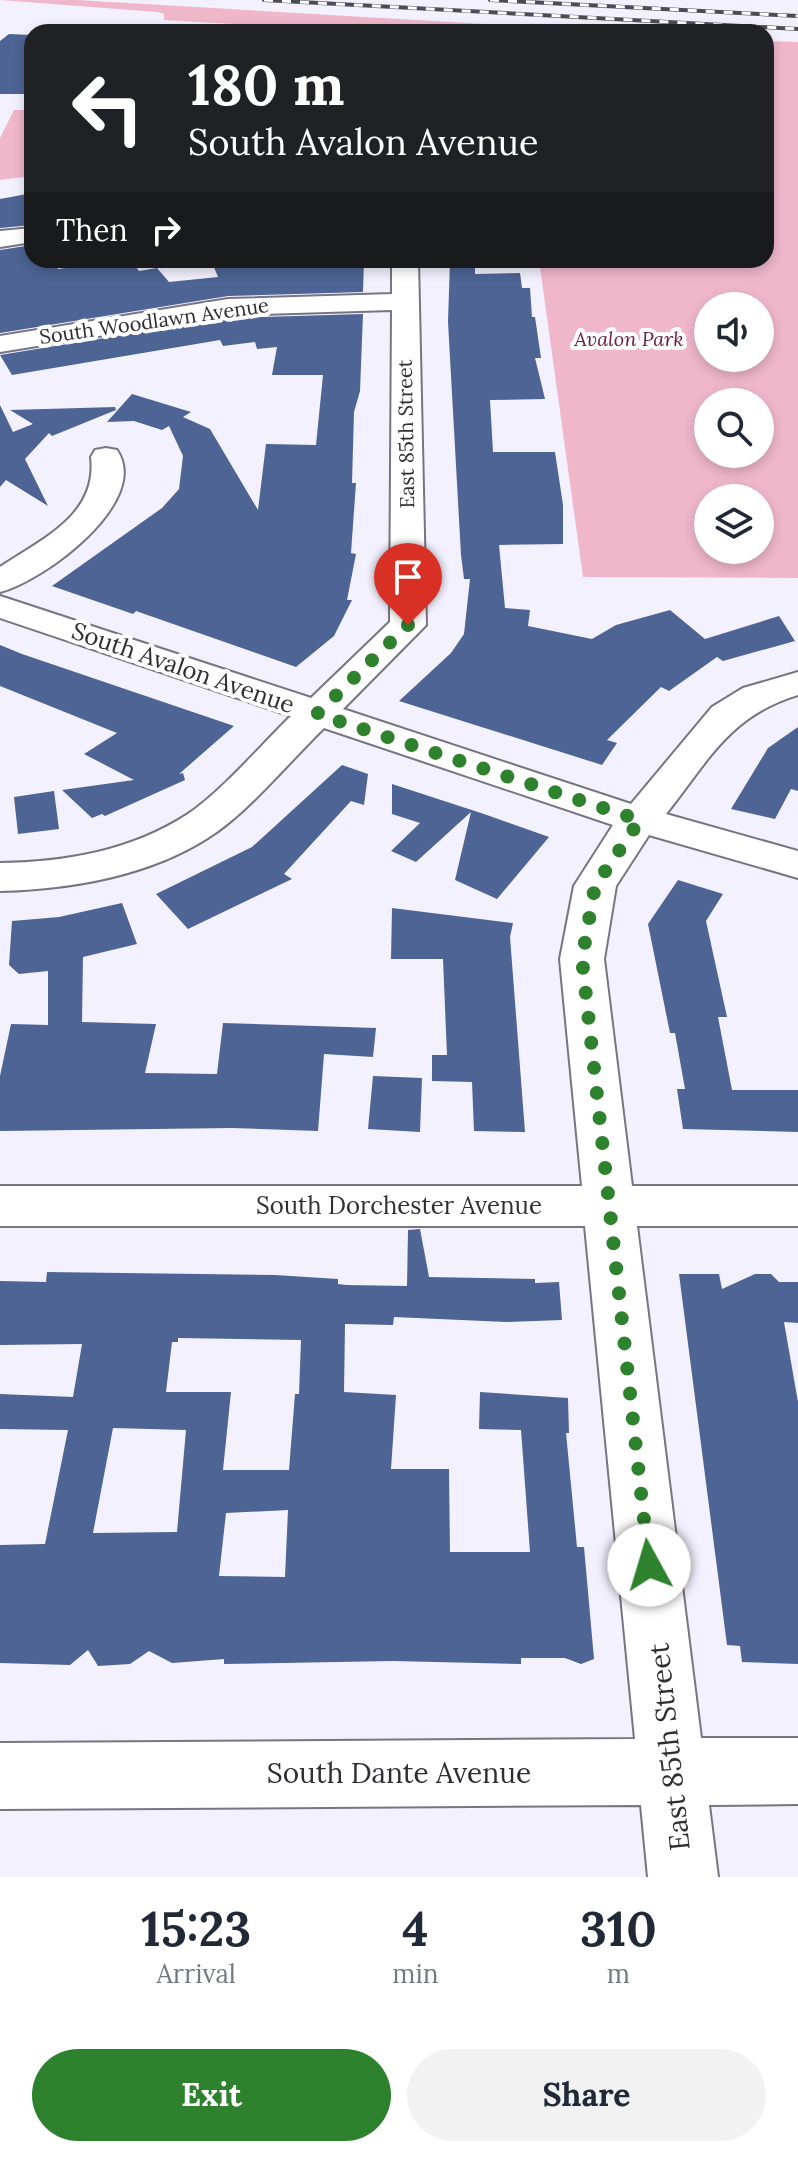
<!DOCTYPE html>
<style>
:root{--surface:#fff;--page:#f2f2f3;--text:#1f2937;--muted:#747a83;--accent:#2e822e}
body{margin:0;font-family:Lora,serif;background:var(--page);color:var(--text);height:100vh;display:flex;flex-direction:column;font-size:30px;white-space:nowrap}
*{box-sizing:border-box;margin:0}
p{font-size:26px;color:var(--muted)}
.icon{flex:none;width:44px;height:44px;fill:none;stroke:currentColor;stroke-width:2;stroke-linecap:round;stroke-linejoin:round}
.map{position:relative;height:1877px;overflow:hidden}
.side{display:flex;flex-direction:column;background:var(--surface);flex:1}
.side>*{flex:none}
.top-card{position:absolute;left:24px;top:24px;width:750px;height:244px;border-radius:24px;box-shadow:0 4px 12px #0003;background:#202124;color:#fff;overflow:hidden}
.controls{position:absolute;left:694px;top:292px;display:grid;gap:16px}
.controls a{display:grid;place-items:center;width:80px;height:80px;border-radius:50%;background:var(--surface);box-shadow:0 4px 12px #0003;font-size:40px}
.pin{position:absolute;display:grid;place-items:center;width:68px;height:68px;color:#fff;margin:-82px -34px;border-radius:50% 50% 50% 0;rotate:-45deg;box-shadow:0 0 8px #0007}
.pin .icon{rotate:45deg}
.me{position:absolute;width:88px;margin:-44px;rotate:354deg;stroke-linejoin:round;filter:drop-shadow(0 0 6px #0008)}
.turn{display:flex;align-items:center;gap:28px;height:168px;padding:0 32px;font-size:36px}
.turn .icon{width:104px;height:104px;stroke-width:2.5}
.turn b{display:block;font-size:56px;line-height:68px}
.then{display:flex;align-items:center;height:76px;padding:0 32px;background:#0003;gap:16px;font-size:30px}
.eta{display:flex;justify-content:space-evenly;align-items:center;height:136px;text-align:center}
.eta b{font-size:48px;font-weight:800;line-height:56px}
.primary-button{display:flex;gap:16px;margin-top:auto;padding:16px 32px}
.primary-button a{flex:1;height:92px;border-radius:48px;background:var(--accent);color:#fff;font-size:32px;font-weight:800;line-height:92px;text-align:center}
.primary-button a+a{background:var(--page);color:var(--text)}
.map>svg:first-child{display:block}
.green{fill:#f0b7cb;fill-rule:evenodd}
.building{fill:#4d6494;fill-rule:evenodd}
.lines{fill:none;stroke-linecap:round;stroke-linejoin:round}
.minor-casing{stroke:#777483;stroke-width:4}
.minor{fill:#fff;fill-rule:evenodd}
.rail-casing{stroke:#4d4b53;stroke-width:4}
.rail{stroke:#fff;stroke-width:3;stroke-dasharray:9;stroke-linecap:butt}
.route{stroke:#2e822e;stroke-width:14;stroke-dasharray:0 25.2}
.labels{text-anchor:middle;stroke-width:8;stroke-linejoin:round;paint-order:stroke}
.far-street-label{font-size:20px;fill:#2f2e35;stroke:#fff}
.far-park-label{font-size:20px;font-style:italic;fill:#6b2043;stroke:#fff}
.street-label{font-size:24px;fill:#2f2e35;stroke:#fff}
.near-street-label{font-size:28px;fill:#2f2e35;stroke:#fff}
</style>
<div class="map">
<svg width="798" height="1877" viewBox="0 0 798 1877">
<rect width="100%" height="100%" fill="#f4f1ff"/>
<path class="green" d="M 0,0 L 77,0 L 620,32 L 376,32 L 164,20 L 164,14 L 157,12 Z
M 766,41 L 798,42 L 798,578 L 583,577 L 539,260 L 766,260 ZM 708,306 L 760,306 L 760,358 L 708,358 ZM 708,402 L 760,402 L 760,454 L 708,454 ZM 708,498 L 760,498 L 760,550 L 708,550 Z
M 14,110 L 32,110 L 32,176 L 0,180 L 0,138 Z"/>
<path class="building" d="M 9,34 L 32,35 L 32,94 L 0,94 L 0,41 Z
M 32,193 L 32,225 L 0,228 L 0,199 Z
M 32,245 L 32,260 L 52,260 L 58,269 L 131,260 L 139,271 L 157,268 L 169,282 L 218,277 L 211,260 L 364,260 L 363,292 L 228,296 L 0,333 L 0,250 Z
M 450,260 L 475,260 L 475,274 L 520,273 L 522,288 L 530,288 L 532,317 L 535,317 L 541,358 L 535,358 L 545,399 L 490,400 L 493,452 L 555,452 L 563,505 L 563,544 L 499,545 L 505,608 L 530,610 L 528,626 L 592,639 L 616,625 L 670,610 L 705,639 L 779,616 L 795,641 L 723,661 L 717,657 L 669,691 L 661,687 L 607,740 L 617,743 L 602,765 L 399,701 L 451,653 L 464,634 L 470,579 L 464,579 L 461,555 L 448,322 Z
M 363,314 L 360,391 L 354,412 L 352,483 L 356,483 L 351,553 L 356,554 L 347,600 L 352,600 L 334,636 L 296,667 L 136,611 L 133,614 L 52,586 L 162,508 L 179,489 L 183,456 L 169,426 L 162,430 L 134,421 L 107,422 L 132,394 L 191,412 L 183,417 L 210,429 L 258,510 L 266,444 L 316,445 L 323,375 L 272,375 L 277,347 L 257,349 L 255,342 L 223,346 L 220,340 L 12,375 L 0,355 L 228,318 Z
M 0,405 L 13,432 L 33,424 L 10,410 L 115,407 L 116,410 L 52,436 L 49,433 L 25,459 L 48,506 L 6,480 L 0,487 Z
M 0,645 L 22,654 L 234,726 L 179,774 L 183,773 L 185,780 L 105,816 L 102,814 L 92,818 L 62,790 L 134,780 L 84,754 L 117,733 L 0,686 Z
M 798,727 L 798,791 L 791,789 L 775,819 L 731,809 L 768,748 Z
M 342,765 L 368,774 L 364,805 L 351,801 L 284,874 L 292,879 L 188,929 L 156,894 L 252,847 Z
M 392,784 L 484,814 L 549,837 L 497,899 L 455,880 L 471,812 L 416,862 L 391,851 L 420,823 L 392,814 Z
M 54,791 L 59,829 L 18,834 L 14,797 Z
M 678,880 L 723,894 L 706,921 L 727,1017 L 718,1017 L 732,1090 L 798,1090 L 798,1132 L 683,1129 L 677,1089 L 685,1089 L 675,1033 L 670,1033 L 648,924 Z
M 122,903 L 137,944 L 83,957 L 82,1022 L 156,1024 L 145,1073 L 217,1074 L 223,1023 L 376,1028 L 373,1057 L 324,1054 L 318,1131 L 232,1128 L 0,1131 L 0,1076 L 11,1024 L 48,1025 L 48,971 L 19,974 L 9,965 L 12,921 L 59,917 Z
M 392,908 L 513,923 L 510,937 L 525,1132 L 474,1131 L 472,1082 L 432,1081 L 432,1055 L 447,1055 L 443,959 L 391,959 Z
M 373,1076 L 422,1078 L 420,1132 L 368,1129 Z
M 420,1229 L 429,1277 L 535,1279 L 535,1283 L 559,1282 L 562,1320 L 506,1322 L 394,1317 L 393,1325 L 345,1324 L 344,1392 L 396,1395 L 391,1469 L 449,1469 L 450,1552 L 530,1552 L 521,1430 L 479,1429 L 480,1392 L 568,1398 L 569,1433 L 566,1433 L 577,1547 L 584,1547 L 594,1659 L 581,1664 L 565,1658 L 521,1658 L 521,1664 L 393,1661 L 224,1664 L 224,1659 L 172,1663 L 149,1651 L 130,1664 L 98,1666 L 88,1650 L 70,1665 L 0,1663 L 0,1545 L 45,1544 L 68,1430 L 0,1429 L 0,1394 L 73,1397 L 82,1344 L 0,1345 L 0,1281 L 46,1282 L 47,1272 L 275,1275 L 338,1279 L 338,1284 L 346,1285 L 407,1286 L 408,1230 ZM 178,1338 L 301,1340 L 299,1394 L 295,1394 L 289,1470 L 223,1470 L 231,1392 L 166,1392 L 172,1342 L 178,1342 ZM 113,1428 L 186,1430 L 177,1532 L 93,1533 ZM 288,1510 L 285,1577 L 219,1576 L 226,1513 Z
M 679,1274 L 719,1274 L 722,1289 L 755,1274 L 771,1274 L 779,1282 L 798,1282 L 798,1323 L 784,1322 L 798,1402 L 798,1664 L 742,1662 L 740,1646 L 727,1645 Z"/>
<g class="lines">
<defs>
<path id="minor" d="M 32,228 L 32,242 L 0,247 L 0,231 Z
M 392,260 L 418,260 L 426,625 L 343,709 L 631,804 L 712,707 L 743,688 L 798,672 L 798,695 C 729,716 709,760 666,814 L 798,851 L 798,878 L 649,835 L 616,886 L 604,959 L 632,1186 L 798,1186 L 798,1226 L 637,1226 L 701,1738 L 798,1738 L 798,1804 L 709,1805 L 718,1877 L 648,1877 L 641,1805 L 0,1809 L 0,1743 L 635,1739 L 585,1226 L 0,1226 L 0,1186 L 582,1186 L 560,959 L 574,886 L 613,825 L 324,728 C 292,759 253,806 218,831 C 156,875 74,889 0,891 L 0,863 C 66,862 131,851 188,814 C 222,791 261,745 291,716 L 0,618 L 0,596 L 311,698 L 390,622 L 392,310 L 228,315 L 0,352 L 0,336 L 228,299 L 392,294 Z
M 106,448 L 117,450 C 152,502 42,582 0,592 L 0,567 C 42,539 98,515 91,457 L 95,450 Z"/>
</defs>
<use href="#minor" class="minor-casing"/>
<use href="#minor" class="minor"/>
<defs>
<path id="rail" d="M 264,0 L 798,29
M 490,0 L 798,16"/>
</defs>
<use href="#rail" class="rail-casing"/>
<use href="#rail" class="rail"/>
</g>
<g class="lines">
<path class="route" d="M 408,625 L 317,714 L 640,820 L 595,886 L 582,959 L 649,1565"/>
</g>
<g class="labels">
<g class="far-street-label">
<text transform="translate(154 321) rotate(-8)" y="7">South Woodlawn Avenue</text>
<text transform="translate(406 434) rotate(-91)" y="7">East 85th Street</text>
</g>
<g class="far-park-label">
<text x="629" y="346">Avalon Park</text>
</g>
<g class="street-label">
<text transform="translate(183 668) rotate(19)" y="8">South Avalon Avenue</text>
<text x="399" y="1214">South Dorchester Avenue</text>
</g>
<g class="near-street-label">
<text transform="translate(669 1747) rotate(-96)" y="10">East 85th Street</text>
<text x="399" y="1783">South Dante Avenue</text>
</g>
</g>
</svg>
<div class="controls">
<a><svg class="icon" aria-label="sound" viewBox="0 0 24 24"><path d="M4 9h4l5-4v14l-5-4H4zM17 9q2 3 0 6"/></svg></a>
<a><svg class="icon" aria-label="search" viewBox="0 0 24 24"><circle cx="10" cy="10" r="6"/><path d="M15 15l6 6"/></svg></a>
<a><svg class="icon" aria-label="layers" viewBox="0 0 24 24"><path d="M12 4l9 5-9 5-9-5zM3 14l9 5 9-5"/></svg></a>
</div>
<div class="pin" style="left:408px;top:625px;background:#d93025"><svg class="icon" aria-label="arrive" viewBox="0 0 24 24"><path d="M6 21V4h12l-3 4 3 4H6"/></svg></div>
<svg class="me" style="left:649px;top:1565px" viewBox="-20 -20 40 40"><circle r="19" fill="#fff"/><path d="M0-13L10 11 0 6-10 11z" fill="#2e822e"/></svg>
<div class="top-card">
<div class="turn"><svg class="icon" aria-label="left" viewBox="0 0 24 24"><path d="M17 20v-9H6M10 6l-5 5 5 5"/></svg><div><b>180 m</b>South Avalon Avenue</div></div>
<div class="then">Then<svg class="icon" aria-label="right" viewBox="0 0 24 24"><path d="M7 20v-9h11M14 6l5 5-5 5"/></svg></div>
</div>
</div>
<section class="side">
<div class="eta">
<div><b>15:23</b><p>Arrival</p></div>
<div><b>4</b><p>min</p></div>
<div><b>310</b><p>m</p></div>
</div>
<div class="primary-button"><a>Exit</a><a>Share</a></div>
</section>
